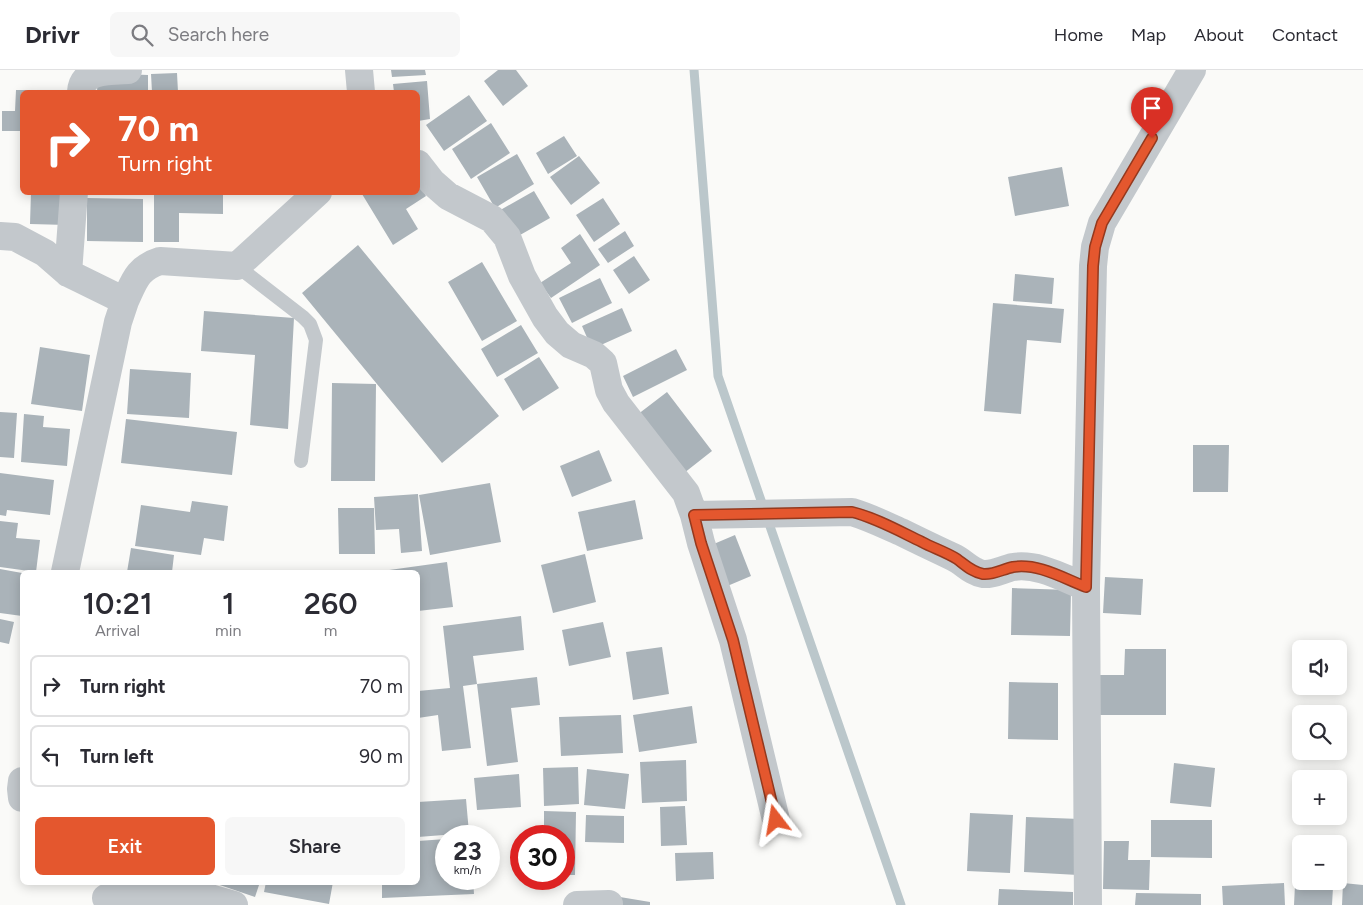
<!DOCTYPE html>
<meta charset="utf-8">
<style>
:root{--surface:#fff;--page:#f7f7f7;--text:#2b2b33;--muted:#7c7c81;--line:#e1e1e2;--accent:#e4572e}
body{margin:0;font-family:Figtree,sans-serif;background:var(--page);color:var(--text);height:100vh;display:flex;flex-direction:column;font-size:19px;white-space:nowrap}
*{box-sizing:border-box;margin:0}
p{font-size:16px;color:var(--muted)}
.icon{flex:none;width:28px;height:28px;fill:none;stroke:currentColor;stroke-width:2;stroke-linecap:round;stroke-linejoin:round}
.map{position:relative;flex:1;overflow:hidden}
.details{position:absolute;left:20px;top:500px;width:400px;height:315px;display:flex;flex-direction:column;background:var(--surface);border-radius:8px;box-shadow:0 2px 12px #0003}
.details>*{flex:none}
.guide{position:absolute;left:20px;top:20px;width:400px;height:105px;border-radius:8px;box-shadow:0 2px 12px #0003;background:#e4572e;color:#fff;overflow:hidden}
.fabs{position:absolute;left:1292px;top:570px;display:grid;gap:10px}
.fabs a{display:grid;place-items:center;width:55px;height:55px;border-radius:8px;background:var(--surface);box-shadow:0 2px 12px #0003;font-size:25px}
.speed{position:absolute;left:435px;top:755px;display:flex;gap:10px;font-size:25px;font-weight:700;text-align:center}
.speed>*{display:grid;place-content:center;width:65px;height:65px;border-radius:50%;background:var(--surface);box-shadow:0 2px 12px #0003;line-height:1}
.speed small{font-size:12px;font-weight:400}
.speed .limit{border:8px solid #d22;background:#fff;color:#111}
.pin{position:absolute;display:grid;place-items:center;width:42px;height:42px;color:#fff;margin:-51px -21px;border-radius:50% 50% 50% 0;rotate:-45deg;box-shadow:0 0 5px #0007}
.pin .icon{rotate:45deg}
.me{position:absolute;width:55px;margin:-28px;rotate:346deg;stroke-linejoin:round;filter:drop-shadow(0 0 4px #0008)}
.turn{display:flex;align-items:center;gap:18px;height:105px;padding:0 15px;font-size:22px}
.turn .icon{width:65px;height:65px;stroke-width:2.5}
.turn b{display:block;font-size:35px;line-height:42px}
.eta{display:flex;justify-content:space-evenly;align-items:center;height:85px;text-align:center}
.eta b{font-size:30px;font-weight:600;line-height:35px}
.action{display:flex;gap:10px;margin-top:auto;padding:10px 15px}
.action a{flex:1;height:58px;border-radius:8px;background:var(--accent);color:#fff;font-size:20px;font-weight:600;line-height:58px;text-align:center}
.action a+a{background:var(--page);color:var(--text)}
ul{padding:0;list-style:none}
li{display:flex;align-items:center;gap:15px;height:62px;margin:0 10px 8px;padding:0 5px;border:2px solid var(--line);border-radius:8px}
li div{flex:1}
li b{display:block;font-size:19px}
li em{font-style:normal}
header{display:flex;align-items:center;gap:30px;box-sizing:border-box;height:70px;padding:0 25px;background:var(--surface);border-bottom:1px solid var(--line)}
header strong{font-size:24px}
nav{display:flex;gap:28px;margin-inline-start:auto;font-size:18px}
.search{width:350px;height:45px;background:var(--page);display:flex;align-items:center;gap:12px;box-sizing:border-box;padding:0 18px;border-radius:8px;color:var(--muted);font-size:19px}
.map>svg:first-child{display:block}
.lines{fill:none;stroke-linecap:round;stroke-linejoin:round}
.stream{stroke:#bbc7cb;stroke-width:9}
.building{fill:#aab3b9}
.service{stroke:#c3c8cc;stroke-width:14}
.minor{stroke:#c3c8cc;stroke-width:28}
.route-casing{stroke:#94391e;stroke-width:12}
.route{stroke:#e4572e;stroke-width:9}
</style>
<header>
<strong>Drivr</strong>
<div class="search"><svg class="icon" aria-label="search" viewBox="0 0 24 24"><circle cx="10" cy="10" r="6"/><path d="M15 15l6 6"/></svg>Search here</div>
<nav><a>Home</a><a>Map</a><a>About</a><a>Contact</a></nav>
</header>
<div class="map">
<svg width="1363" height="835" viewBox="0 0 1363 835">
<rect width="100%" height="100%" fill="#fafaf8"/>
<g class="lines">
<path class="stream" d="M 694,0 L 718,306 L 901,835"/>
</g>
<path class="building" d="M 391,0 L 425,0 L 426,5 L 392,7 Z
M 498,0 L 516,0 L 528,16 L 503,36 L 484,11 Z
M 98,3 L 148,5 L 148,22 L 97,22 Z
M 177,3 L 178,22 L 152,22 L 151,4 Z
M 427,11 L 430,49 L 418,51 L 418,22 L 394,22 L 393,14 Z
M 16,20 L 65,20 L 65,22 L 22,22 L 22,61 L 2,61 L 2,41 L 15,41 Z
M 469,25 L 487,51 L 444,81 L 426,55 Z
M 491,53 L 510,83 L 471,109 L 452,79 Z
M 564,66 L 577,86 L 548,104 L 536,83 Z
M 517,84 L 534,114 L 495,138 L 477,107 Z
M 579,86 L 600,113 L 571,135 L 550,107 Z
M 1062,97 L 1069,136 L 1015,146 L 1008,107 Z
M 418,112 L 426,126 L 406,139 L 418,159 L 393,175 L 362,124 L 364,122 L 418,122 Z
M 534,121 L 550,148 L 513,169 L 497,142 Z
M 31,122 L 69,122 L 67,155 L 30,154 Z
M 154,122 L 223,122 L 223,144 L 179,143 L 179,172 L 154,172 Z
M 87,128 L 143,129 L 143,172 L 87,171 Z
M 603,128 L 620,154 L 594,172 L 576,145 Z
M 625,161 L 634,176 L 608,193 L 598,179 Z
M 580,164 L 600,195 L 551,228 L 540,213 L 571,193 L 561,178 Z
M 358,175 L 499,346 L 442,393 L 302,223 Z
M 634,186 L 650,210 L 629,224 L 613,200 Z
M 482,192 L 517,251 L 482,271 L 448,212 Z
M 1015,204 L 1054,208 L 1052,234 L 1013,231 Z
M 600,208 L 612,233 L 572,253 L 559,228 Z
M 993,233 L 1064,239 L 1061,273 L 1027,270 L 1021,344 L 984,341 Z
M 622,238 L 632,261 L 592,279 L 582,256 Z
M 204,241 L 294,248 L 288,359 L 250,355 L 255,285 L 201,281 Z
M 521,255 L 538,283 L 497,307 L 481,279 Z
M 40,277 L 90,285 L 82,341 L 31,334 Z
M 676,279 L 687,300 L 633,327 L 623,306 Z
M 539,287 L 559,318 L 523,341 L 504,309 Z
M 130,299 L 191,303 L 189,348 L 127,344 Z
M 332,313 L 376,314 L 375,411 L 331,411 Z
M 667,322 L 712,381 L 679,407 L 633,348 Z
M 0,342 L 17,343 L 14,388 L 0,387 Z
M 24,344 L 44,346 L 43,357 L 70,359 L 67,396 L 21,392 Z
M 126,349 L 237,362 L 232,405 L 121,393 Z
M 1193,375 L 1229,375 L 1228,422 L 1193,422 Z
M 599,380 L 612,411 L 572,427 L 560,396 Z
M 0,403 L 54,410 L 50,445 L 7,440 L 6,446 L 0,445 Z
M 490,413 L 501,472 L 430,485 L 419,425 Z
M 418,424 L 422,481 L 401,483 L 399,459 L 376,460 L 374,427 Z
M 635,430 L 643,469 L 587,481 L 578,442 Z
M 192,431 L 228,436 L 224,471 L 204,468 L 201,485 L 135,476 L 141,435 L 190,442 Z
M 338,438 L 374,438 L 375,484 L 339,484 Z
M 0,451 L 18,453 L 16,468 L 40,470 L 36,502 L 0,497 Z
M 735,465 L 751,506 L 725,517 L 709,476 Z
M 131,478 L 174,485 L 172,502 L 127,502 Z
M 585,484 L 596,532 L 553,543 L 541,495 Z
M 447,492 L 453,537 L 418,541 L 418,502 L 382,502 L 382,501 Z
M 0,499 L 22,503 L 22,546 L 0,543 Z
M 1105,507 L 1143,509 L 1141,545 L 1103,543 Z
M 1012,518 L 1071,520 L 1070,566 L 1011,565 Z
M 521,546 L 524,580 L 473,586 L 477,614 L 463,616 L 471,678 L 442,681 L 438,645 L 418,648 L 418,621 L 450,618 L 443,556 Z
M 0,549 L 14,552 L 9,574 L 0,572 Z
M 603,552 L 611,587 L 569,596 L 562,560 Z
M 662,577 L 669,624 L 633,630 L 626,582 Z
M 1125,579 L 1166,579 L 1166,645 L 1098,645 L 1097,605 L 1124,605 Z
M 537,607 L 540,635 L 511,638 L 518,692 L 487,696 L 477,614 Z
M 1009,612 L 1058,613 L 1058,670 L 1008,669 Z
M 692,636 L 697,673 L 639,682 L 633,645 Z
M 621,645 L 623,683 L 561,686 L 559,647 Z
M 686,690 L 687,731 L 642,733 L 640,692 Z
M 1174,693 L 1215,698 L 1211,737 L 1170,733 Z
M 578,697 L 579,734 L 544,736 L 543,698 Z
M 587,699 L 629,704 L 625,739 L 584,735 Z
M 519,704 L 521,737 L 477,740 L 474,708 Z
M 466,729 L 469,763 L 418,767 L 418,732 Z
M 685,736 L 687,775 L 661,776 L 660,737 Z
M 544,741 L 576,742 L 575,805 L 564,805 L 564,766 L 544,766 Z
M 970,743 L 1013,745 L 1010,803 L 967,801 Z
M 586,745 L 624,746 L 624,773 L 585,772 Z
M 1026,747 L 1080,749 L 1078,805 L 1024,802 Z
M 1151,750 L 1212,750 L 1212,788 L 1151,787 Z
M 446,769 L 446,809 L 473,809 L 474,824 L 382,828 L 382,812 L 418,812 L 418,771 Z
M 1104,771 L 1129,771 L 1128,790 L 1150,790 L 1149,820 L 1103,819 Z
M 713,782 L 714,809 L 676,811 L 675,783 Z
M 211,812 L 260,812 L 255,827 Z
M 266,812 L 333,812 L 329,834 L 264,822 Z
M 1284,813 L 1285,835 L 1223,835 L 1222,816 Z
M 1343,813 L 1363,815 L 1363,835 L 1342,835 Z
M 1295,815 L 1333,817 L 1332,835 L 1294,835 Z
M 999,819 L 1073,822 L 1073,835 L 998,835 Z
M 1136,823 L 1201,824 L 1201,835 L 1135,835 Z
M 620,827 L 650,832 L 650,835 L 619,835 Z"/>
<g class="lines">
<path class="service" d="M 237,196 L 303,247 L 310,254 L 316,270 L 301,391"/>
<path class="minor" d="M 359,0 L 361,22
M 81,22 C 82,0 108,1 128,0
M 418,94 L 432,112 L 448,126 L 492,149 L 507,167 L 522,206 L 545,247 L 557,263 L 571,275 L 594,285 L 603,293 L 609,320 L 616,333 L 686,423 L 694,445 L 852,442 C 869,447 885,455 901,462 C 919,471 936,479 953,487 C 964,492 971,502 983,504 C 994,505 1003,499 1013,497 C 1038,493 1063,508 1086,517
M 0,166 L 15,167 L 45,183 L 68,203 L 125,231 L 118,252 L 65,502
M 68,203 L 74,122
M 125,231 C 134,212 137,198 160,191 L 237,196 L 318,122
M 694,445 L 701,473 L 733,570 L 776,750
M 22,711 L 21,719 L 22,728
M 106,828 L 185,824 L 203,826 L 234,835
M 577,835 L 609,834
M 1088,835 L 1086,517 L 1093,196 L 1095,177 L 1102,153 L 1192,0"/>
</g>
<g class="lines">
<defs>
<path id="route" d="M 776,750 L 733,570 L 701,473 L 694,445 L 852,442 C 876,448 899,461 922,472 C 933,478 946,482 957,489 C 965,495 972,502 983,504 C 994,505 1003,499 1013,497 C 1038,493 1063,508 1086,517 L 1093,196 L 1095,177 L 1102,153 L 1152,68"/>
</defs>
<use href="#route" class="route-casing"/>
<use href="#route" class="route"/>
</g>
</svg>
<div class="fabs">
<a><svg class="icon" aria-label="sound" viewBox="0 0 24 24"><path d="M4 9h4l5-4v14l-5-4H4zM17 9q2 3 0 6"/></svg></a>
<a><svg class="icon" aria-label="search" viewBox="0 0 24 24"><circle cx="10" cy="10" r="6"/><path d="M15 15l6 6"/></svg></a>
<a>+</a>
<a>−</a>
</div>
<div class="speed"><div>23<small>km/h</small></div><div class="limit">30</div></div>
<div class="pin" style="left:1152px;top:68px;background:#d93025"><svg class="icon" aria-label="arrive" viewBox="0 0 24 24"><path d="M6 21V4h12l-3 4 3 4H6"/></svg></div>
<svg class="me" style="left:776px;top:750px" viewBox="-20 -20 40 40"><path d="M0-17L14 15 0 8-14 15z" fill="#e4572e" stroke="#fff" stroke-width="4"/></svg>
<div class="guide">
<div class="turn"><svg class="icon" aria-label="right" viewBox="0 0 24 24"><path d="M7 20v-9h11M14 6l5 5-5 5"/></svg><div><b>70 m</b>Turn right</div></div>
</div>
<section class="details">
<div class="eta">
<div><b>10:21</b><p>Arrival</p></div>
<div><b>1</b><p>min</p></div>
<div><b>260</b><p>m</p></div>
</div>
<ul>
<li><svg class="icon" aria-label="right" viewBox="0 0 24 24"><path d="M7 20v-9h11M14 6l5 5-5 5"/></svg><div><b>Turn right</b></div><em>70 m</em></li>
<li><svg class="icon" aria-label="left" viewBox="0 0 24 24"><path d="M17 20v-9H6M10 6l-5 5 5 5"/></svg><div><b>Turn left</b></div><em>90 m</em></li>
</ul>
<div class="action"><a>Exit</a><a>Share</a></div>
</section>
</div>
